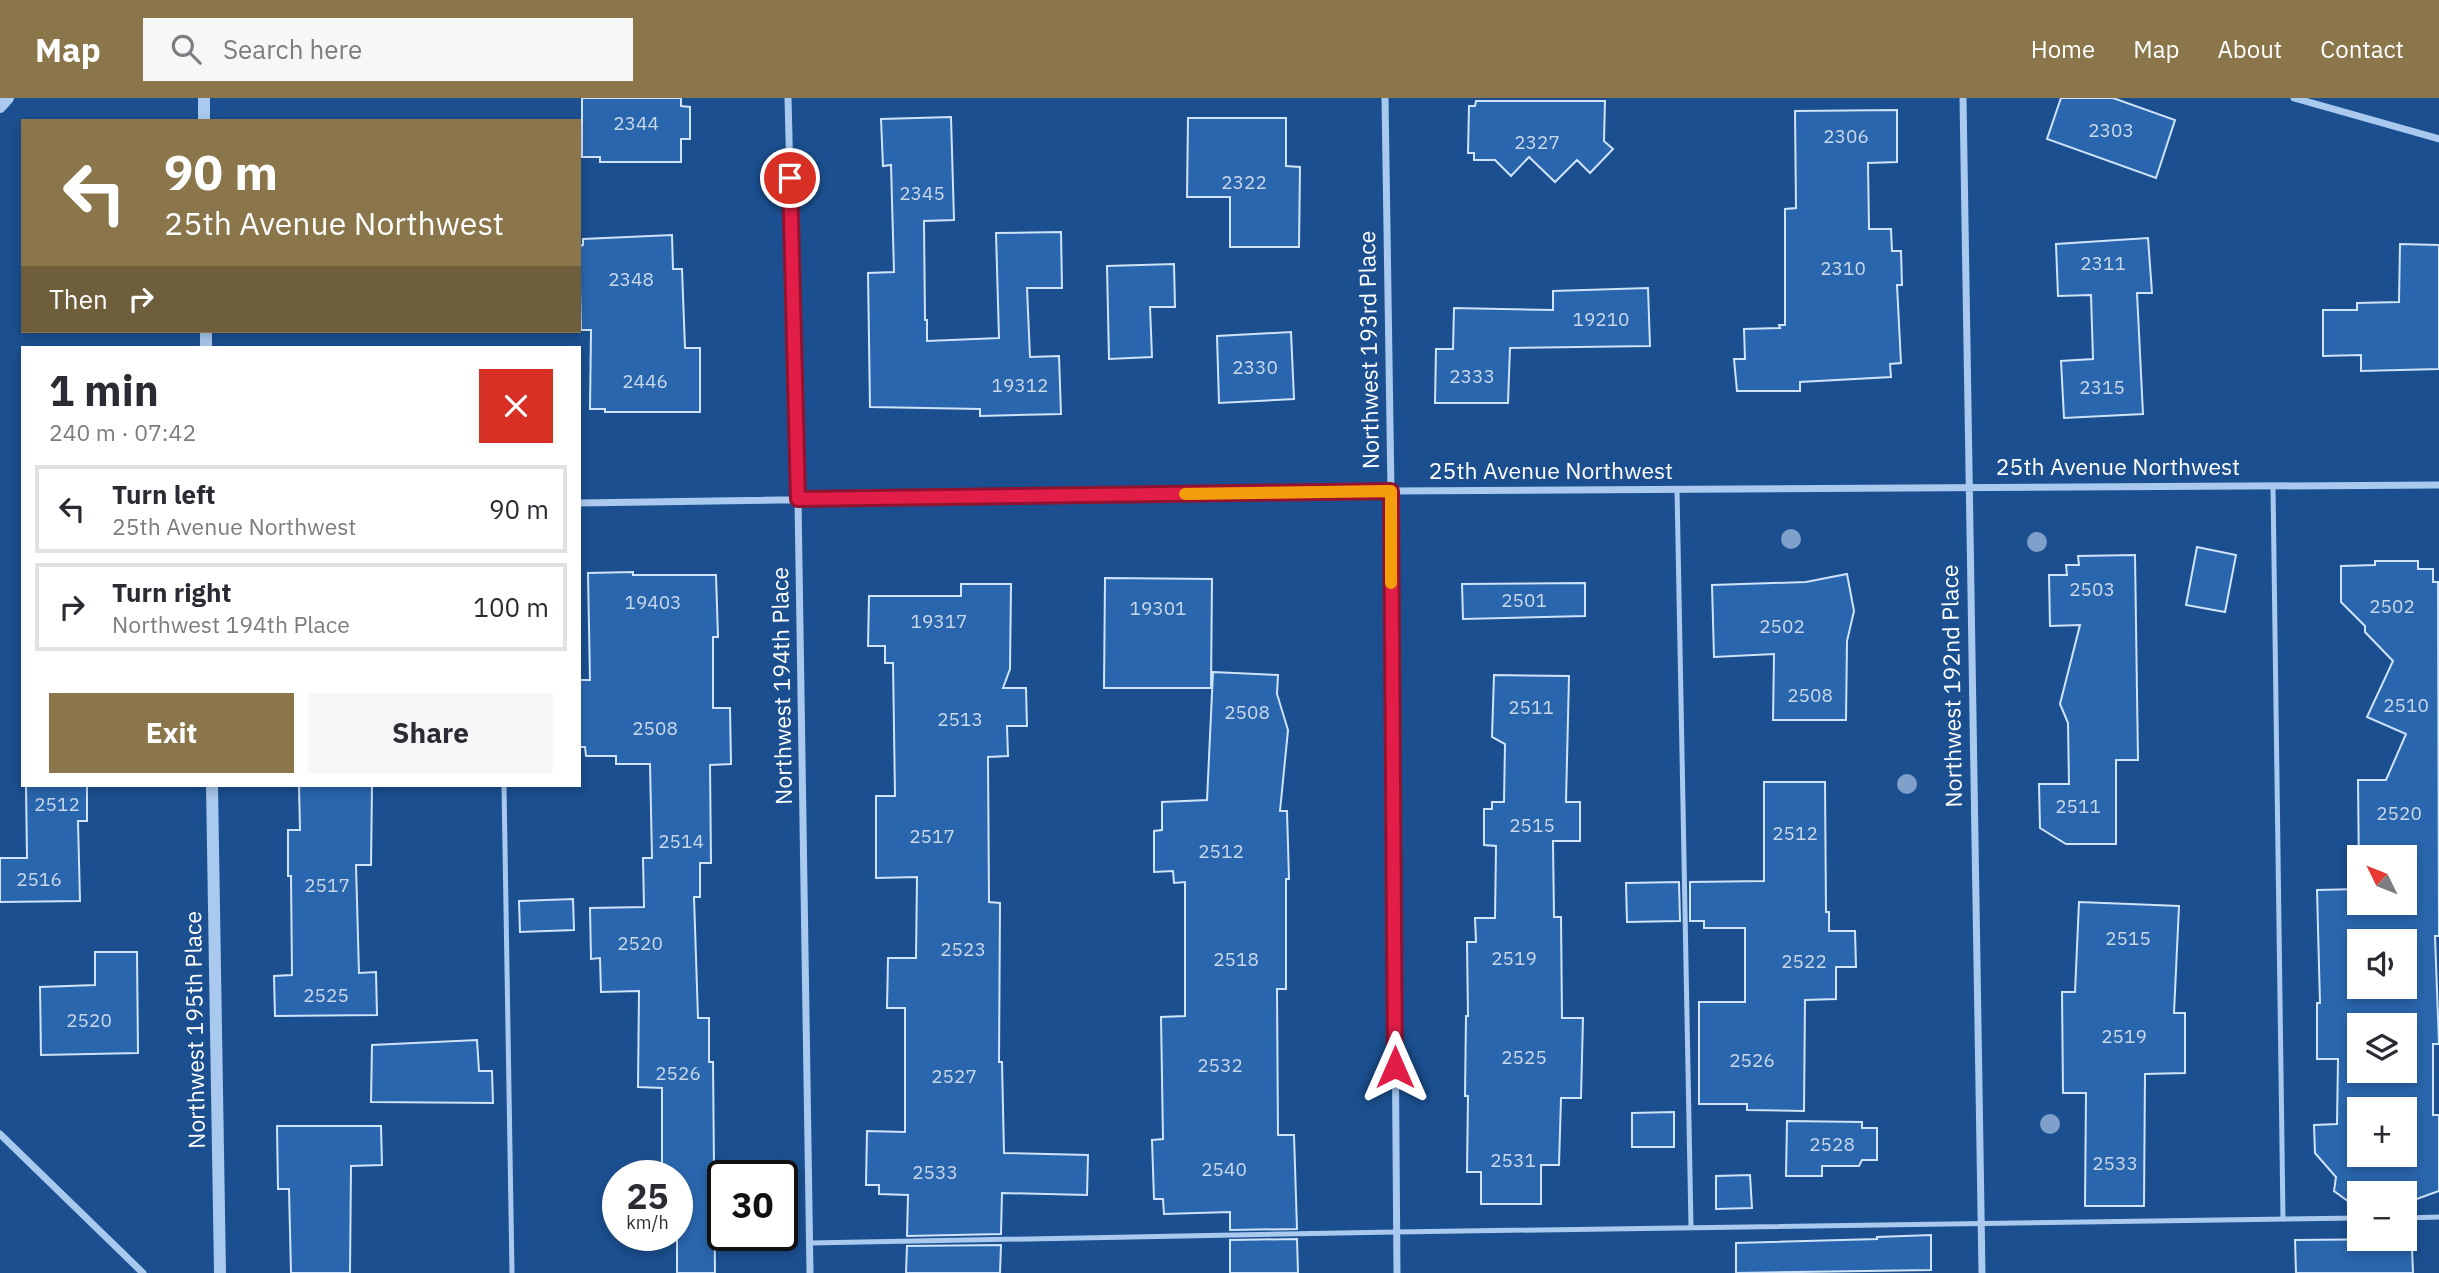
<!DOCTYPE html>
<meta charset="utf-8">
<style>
:root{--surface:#fff;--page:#f7f7f7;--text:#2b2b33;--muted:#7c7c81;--line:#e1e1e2;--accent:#8a764a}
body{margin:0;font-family:"IBM Plex Sans",sans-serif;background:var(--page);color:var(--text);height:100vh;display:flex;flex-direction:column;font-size:26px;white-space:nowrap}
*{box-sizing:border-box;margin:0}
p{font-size:23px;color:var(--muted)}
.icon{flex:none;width:38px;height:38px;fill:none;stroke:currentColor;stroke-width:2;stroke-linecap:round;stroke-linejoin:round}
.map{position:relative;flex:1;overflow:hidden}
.details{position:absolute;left:21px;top:248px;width:560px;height:441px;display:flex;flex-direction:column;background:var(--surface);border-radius:0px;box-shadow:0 4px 10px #0003}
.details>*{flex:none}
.top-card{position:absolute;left:21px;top:21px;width:560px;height:214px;border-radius:0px;box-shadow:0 4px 10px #0003;background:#8a764a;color:#fff;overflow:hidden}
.needle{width:46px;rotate:313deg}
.buttons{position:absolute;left:2347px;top:747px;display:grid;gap:14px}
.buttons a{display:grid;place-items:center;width:70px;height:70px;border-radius:0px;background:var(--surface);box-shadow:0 4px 10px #0003;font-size:35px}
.speed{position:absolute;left:602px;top:1062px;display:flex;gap:14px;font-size:35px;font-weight:700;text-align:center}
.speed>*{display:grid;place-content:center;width:91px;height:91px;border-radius:50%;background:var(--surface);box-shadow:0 4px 10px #0003;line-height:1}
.speed small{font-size:18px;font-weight:400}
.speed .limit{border:4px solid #111;border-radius:10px;background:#fff;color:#111}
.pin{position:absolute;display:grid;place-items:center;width:60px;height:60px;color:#fff;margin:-30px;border:4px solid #fff;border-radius:50%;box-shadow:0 2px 7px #0007}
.me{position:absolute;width:77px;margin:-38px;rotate:0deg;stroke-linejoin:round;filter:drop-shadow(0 0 5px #0008)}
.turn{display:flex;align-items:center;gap:24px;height:147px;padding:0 28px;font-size:32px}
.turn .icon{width:91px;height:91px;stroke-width:2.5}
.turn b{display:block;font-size:49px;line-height:60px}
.then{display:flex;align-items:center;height:66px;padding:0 28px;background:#0003;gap:14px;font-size:26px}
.round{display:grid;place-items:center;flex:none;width:74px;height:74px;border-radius:0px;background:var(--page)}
.overview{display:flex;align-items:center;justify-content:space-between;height:119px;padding:0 28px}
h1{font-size:42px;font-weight:700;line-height:52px}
.action{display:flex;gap:14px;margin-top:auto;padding:14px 28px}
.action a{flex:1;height:80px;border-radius:0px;background:var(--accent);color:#fff;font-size:28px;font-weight:700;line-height:80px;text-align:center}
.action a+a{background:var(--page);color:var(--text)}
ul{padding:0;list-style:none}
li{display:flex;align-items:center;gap:21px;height:88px;margin:0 14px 10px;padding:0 14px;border:4px solid var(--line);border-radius:0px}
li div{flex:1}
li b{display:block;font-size:26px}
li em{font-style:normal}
header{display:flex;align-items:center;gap:42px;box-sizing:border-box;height:98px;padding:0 35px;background:var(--accent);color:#fff}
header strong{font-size:33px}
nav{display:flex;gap:38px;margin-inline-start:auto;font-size:24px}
.search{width:490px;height:63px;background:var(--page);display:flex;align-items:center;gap:18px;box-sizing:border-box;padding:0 24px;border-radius:0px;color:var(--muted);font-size:26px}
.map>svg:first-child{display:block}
.building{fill:#2a66ad;stroke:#cfe3fa;stroke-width:2;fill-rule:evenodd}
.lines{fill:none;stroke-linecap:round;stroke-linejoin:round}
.service{stroke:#a9c9ee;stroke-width:5}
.minor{stroke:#a9c9ee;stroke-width:7}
.tertiary{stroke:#a9c9ee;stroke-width:12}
.tree{fill:#7ea0ca}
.route-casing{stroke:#92132f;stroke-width:18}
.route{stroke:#e11d48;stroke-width:12}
.slow{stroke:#f59e0b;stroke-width:12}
.labels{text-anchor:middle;stroke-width:7;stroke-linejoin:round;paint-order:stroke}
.number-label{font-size:19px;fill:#cad9ea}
.street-label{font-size:23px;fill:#fff;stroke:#1b4f8f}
</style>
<header>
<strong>Map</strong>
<div class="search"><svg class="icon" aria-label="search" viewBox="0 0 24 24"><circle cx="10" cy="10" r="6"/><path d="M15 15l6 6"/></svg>Search here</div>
<nav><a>Home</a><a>Map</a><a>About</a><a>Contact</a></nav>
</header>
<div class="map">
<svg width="2439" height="1175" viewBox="0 0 2439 1175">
<rect width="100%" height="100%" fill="#1b4f8f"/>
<path class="building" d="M 582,0 L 681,0 L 681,8 L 690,9 L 690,41 L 681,41 L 681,64 L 600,64 L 600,59 L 582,59 Z
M 2061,0 L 2113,0 L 2175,22 L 2156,80 L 2047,41 Z
M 1476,3 L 1605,3 L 1604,43 L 1613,51 L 1590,75 L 1577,62 L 1555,84 L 1529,59 L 1511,78 L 1495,62 L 1474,62 L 1474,55 L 1468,55 L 1469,8 L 1475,8 Z
M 1897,12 L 1897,64 L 1868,65 L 1869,131 L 1891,131 L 1892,153 L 1901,153 L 1902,187 L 1897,187 L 1901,265 L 1890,266 L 1891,279 L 1800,284 L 1800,293 L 1737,293 L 1734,261 L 1745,261 L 1744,231 L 1780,230 L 1779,227 L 1785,227 L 1785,111 L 1796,110 L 1795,13 Z
M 951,19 L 954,122 L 924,123 L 925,222 L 927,222 L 927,243 L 999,240 L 996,135 L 1061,134 L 1062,190 L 1027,190 L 1030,259 L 1059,258 L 1061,316 L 980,318 L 980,311 L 870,309 L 868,175 L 894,174 L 891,67 L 883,68 L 881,21 Z
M 1188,20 L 1286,20 L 1286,68 L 1300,69 L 1299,149 L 1230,149 L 1230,99 L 1187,99 Z
M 672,137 L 673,171 L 682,171 L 685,250 L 700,250 L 700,314 L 605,314 L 605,311 L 590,311 L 591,232 L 581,232 L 579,148 L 583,147 L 583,141 Z
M 2148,140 L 2152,195 L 2137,195 L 2143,316 L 2064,320 L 2061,263 L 2093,261 L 2091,197 L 2058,198 L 2056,146 Z
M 2400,146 L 2439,147 L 2439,271 L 2361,273 L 2361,257 L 2323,258 L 2323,212 L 2357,212 L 2357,205 L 2399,204 Z
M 1174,166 L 1175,209 L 1150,209 L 1152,259 L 1109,261 L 1107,168 Z
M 1648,190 L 1650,248 L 1510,250 L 1508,305 L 1435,305 L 1436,251 L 1453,251 L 1454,210 L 1553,212 L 1553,193 Z
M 1291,234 L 1294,301 L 1219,305 L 1217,238 Z
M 2197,449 L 2236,457 L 2225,514 L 2186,507 Z
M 2135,457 L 2138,662 L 2116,662 L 2116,746 L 2066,746 L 2040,730 L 2039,686 L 2069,686 L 2068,625 L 2060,606 L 2080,527 L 2050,528 L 2049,477 L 2067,477 L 2066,467 L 2079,467 L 2078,458 Z
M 2375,463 L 2418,463 L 2418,471 L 2433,471 L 2433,484 L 2438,484 L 2439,838 L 2435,838 L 2439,946 L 2433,946 L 2433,1017 L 2439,1017 L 2439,1093 L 2411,1103 L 2411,1115 L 2404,1115 L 2404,1096 L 2359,1096 L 2359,1111 L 2334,1093 L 2336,1079 L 2315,1055 L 2314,1027 L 2337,1026 L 2338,961 L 2317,961 L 2317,905 L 2320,905 L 2317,792 L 2359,791 L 2359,805 L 2404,805 L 2404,760 L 2359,760 L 2359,777 L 2358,682 L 2386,682 L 2406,636 L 2367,619 L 2393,563 L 2365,534 L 2365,528 L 2341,504 L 2341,468 L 2375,467 ZM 2359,844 L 2404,844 L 2404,889 L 2359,889 ZM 2359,928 L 2404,928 L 2404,973 L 2359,973 ZM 2359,1012 L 2404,1012 L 2404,1057 L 2359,1057 Z
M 633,474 L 633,477 L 716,477 L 718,539 L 713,539 L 713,610 L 730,610 L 731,666 L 710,667 L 711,765 L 700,765 L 700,799 L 694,799 L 698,920 L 709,920 L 709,964 L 713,964 L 715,1175 L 677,1175 L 677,1078 L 662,1078 L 662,990 L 638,989 L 639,893 L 601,894 L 600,860 L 591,861 L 590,810 L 644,809 L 643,760 L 652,760 L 650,666 L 616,666 L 616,658 L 586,658 L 585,649 L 579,649 L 579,582 L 590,582 L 588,475 Z
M 1847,476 L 1854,513 L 1847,543 L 1846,622 L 1773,622 L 1774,556 L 1714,559 L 1712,487 L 1806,484 Z
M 1105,480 L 1212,481 L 1211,590 L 1104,590 Z
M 1585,485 L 1585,518 L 1463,521 L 1462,486 Z
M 961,486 L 1011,486 L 1010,571 L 1003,590 L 1026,590 L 1027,628 L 1007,628 L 1008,658 L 988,659 L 989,804 L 1000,805 L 999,964 L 1002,964 L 1004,1055 L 1088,1057 L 1087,1097 L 1002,1095 L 1001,1136 L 907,1138 L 908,1097 L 879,1096 L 879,1087 L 866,1087 L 867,1033 L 905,1034 L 905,910 L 887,910 L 888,860 L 916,860 L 917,779 L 876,780 L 876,698 L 895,698 L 893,565 L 885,565 L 885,548 L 868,548 L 869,498 L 961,498 Z
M 1213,574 L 1278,577 L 1277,596 L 1288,632 L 1280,713 L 1287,713 L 1289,781 L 1286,781 L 1286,891 L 1277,891 L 1278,1037 L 1294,1037 L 1297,1131 L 1230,1132 L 1230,1114 L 1164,1116 L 1163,1101 L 1154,1101 L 1152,1042 L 1163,1041 L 1161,919 L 1185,918 L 1185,784 L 1174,785 L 1173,773 L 1154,774 L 1154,733 L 1162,732 L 1162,704 L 1207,702 Z
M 1494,577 L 1569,578 L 1566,704 L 1580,704 L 1580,743 L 1553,743 L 1554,819 L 1561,819 L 1562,920 L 1583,920 L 1581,1000 L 1561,1000 L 1559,1067 L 1541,1067 L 1541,1106 L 1481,1106 L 1481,1074 L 1467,1074 L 1468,998 L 1465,998 L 1466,918 L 1468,918 L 1467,844 L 1476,844 L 1475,820 L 1495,820 L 1496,748 L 1484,747 L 1484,711 L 1492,711 L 1492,704 L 1504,704 L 1505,646 L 1492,639 Z
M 1764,684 L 1825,684 L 1826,814 L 1829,814 L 1829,833 L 1855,833 L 1856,869 L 1836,869 L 1836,901 L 1805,902 L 1804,1013 L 1747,1012 L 1747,1006 L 1699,1006 L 1699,904 L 1745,904 L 1745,830 L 1704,830 L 1704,823 L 1690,823 L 1690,784 L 1764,783 Z
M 26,688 L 87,688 L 87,723 L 78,723 L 80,803 L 0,804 L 0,760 L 27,760 Z
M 299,688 L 372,688 L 371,767 L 356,767 L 359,875 L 376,874 L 377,917 L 275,918 L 274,878 L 292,877 L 291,778 L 288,778 L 288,732 L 300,732 Z
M 1679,784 L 1680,823 L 1627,824 L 1626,785 Z
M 573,801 L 574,832 L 520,834 L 519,803 Z
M 2079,804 L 2179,808 L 2174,915 L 2185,915 L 2185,975 L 2145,976 L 2144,1108 L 2085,1108 L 2086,995 L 2063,995 L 2062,894 L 2075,894 Z
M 95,854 L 137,854 L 138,955 L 41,957 L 40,889 L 95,887 Z
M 477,942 L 479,973 L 492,973 L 493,1005 L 371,1004 L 372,947 Z
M 1674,1014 L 1674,1049 L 1632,1049 L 1632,1015 Z
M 1787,1023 L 1862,1024 L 1862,1030 L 1877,1030 L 1877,1062 L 1862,1062 L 1859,1068 L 1822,1068 L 1822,1078 L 1786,1078 Z
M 277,1028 L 381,1028 L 382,1067 L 351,1068 L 350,1175 L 291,1175 L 289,1091 L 278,1091 Z
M 1750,1077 L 1752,1110 L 1716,1111 L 1716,1078 Z
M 2404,1125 L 2411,1125 L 2413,1175 L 2296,1175 L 2295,1142 L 2404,1141 Z
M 1931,1137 L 1931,1172 L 1736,1175 L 1736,1145 L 1877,1141 L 1877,1139 Z
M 1297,1141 L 1298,1175 L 1230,1175 L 1230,1142 Z
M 1001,1147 L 1000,1175 L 906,1175 L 907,1148 Z"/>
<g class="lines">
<path class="service" d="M 2273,388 L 2283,1121
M 1677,391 L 1691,1129
M 504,688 L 512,1175
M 2404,1120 L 2439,1119
M 810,1145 L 1396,1134 L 2359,1120"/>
<path class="minor" d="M 788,0 L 798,402 L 810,1175
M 1385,0 L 1391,393 L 1397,1175
M 1963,0 L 1982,1175
M 2294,0 L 2439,41
M 579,405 L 1391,393 L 2439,387
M 0,1036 L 143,1175"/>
<path class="tertiary" d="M 204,0 L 204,23
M 0,9 L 8,0
M 206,233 L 206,250
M 212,688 L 220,1175"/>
</g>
<g class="tree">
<circle cx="1791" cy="441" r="10"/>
<circle cx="2037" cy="444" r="10"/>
<circle cx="1907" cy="686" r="10"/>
<circle cx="2050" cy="1026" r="10"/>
</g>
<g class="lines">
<defs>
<path id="route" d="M 790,80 L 798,401 L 1391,393 L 1395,969"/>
</defs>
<use href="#route" class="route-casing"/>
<use href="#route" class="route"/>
<path class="slow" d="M 1185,396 L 1391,393 L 1391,485"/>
</g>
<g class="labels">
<g class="number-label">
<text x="636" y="32">2344</text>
<text x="2111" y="39">2303</text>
<text x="1846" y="45">2306</text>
<text x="1537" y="51">2327</text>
<text x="1244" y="91">2322</text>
<text x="922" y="102">2345</text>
<text x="2103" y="172">2311</text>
<text x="1843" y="177">2310</text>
<text x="631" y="188">2348</text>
<text x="1601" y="228">19210</text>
<text x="1255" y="276">2330</text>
<text x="1472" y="285">2333</text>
<text x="645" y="290">2446</text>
<text x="1020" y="294">19312</text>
<text x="2102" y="296">2315</text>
<text x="2092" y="498">2503</text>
<text x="1524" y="509">2501</text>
<text x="653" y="511">19403</text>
<text x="2392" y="515">2502</text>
<text x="1158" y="517">19301</text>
<text x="939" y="530">19317</text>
<text x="1782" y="535">2502</text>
<text x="1810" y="604">2508</text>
<text x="2406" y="614">2510</text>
<text x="1531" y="616">2511</text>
<text x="1247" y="621">2508</text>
<text x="960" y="628">2513</text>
<text x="655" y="637">2508</text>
<text x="57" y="713">2512</text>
<text x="2078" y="715">2511</text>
<text x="2399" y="722">2520</text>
<text x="1532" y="734">2515</text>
<text x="1795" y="742">2512</text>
<text x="932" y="745">2517</text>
<text x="681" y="750">2514</text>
<text x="1221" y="760">2512</text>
<text x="39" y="788">2516</text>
<text x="327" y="794">2517</text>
<text x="2128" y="847">2515</text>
<text x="640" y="852">2520</text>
<text x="963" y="858">2523</text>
<text x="1514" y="867">2519</text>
<text x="1236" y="868">2518</text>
<text x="1804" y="870">2522</text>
<text x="326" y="904">2525</text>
<text x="89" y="929">2520</text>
<text x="2124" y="945">2519</text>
<text x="1524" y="966">2525</text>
<text x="1752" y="969">2526</text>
<text x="1220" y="974">2532</text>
<text x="678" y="982">2526</text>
<text x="954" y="985">2527</text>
<text x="1832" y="1053">2528</text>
<text x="1513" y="1069">2531</text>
<text x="2115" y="1072">2533</text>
<text x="1224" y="1078">2540</text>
<text x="935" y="1081">2533</text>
</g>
<g class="street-label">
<text transform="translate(1369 252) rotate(-91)" y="8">Northwest 193rd Place</text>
<text x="2118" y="377">25th Avenue Northwest</text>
<text x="1551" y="381">25th Avenue Northwest</text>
<text transform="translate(782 588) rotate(-91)" y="8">Northwest 194th Place</text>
<text transform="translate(1952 588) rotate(-91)" y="8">Northwest 192nd Place</text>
<text transform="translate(195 932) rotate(-91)" y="8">Northwest 195th Place</text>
</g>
</g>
</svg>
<div class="buttons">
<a><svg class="needle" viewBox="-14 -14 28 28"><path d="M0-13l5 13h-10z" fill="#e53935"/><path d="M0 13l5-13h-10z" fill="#7c7c81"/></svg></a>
<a><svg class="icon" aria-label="sound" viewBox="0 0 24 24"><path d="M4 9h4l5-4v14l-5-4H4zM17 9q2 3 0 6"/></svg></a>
<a><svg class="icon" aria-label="layers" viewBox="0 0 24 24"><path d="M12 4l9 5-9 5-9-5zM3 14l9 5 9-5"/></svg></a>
<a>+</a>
<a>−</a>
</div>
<div class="speed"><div>25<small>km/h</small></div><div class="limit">30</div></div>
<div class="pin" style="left:790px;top:80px;background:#d93025"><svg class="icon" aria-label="arrive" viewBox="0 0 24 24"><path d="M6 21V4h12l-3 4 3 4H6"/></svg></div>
<svg class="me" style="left:1395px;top:969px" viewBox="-20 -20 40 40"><path d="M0-17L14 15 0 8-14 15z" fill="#e11d48" stroke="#fff" stroke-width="4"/></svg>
<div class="top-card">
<div class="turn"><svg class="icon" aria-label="left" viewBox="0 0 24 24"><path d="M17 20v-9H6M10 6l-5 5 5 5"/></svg><div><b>90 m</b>25th Avenue Northwest</div></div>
<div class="then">Then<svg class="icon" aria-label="right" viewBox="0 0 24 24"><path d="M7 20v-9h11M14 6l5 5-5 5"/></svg></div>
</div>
<section class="details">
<div class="overview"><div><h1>1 min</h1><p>240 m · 07:42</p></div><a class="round" style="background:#d93025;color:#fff"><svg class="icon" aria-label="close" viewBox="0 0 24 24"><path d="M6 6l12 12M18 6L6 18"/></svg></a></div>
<ul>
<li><svg class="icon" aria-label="left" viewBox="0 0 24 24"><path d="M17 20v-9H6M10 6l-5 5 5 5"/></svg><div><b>Turn left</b><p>25th Avenue Northwest</p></div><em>90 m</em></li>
<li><svg class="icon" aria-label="right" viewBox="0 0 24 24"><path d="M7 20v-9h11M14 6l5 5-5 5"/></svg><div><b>Turn right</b><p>Northwest 194th Place</p></div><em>100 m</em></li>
</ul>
<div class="action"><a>Exit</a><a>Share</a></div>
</section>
</div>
